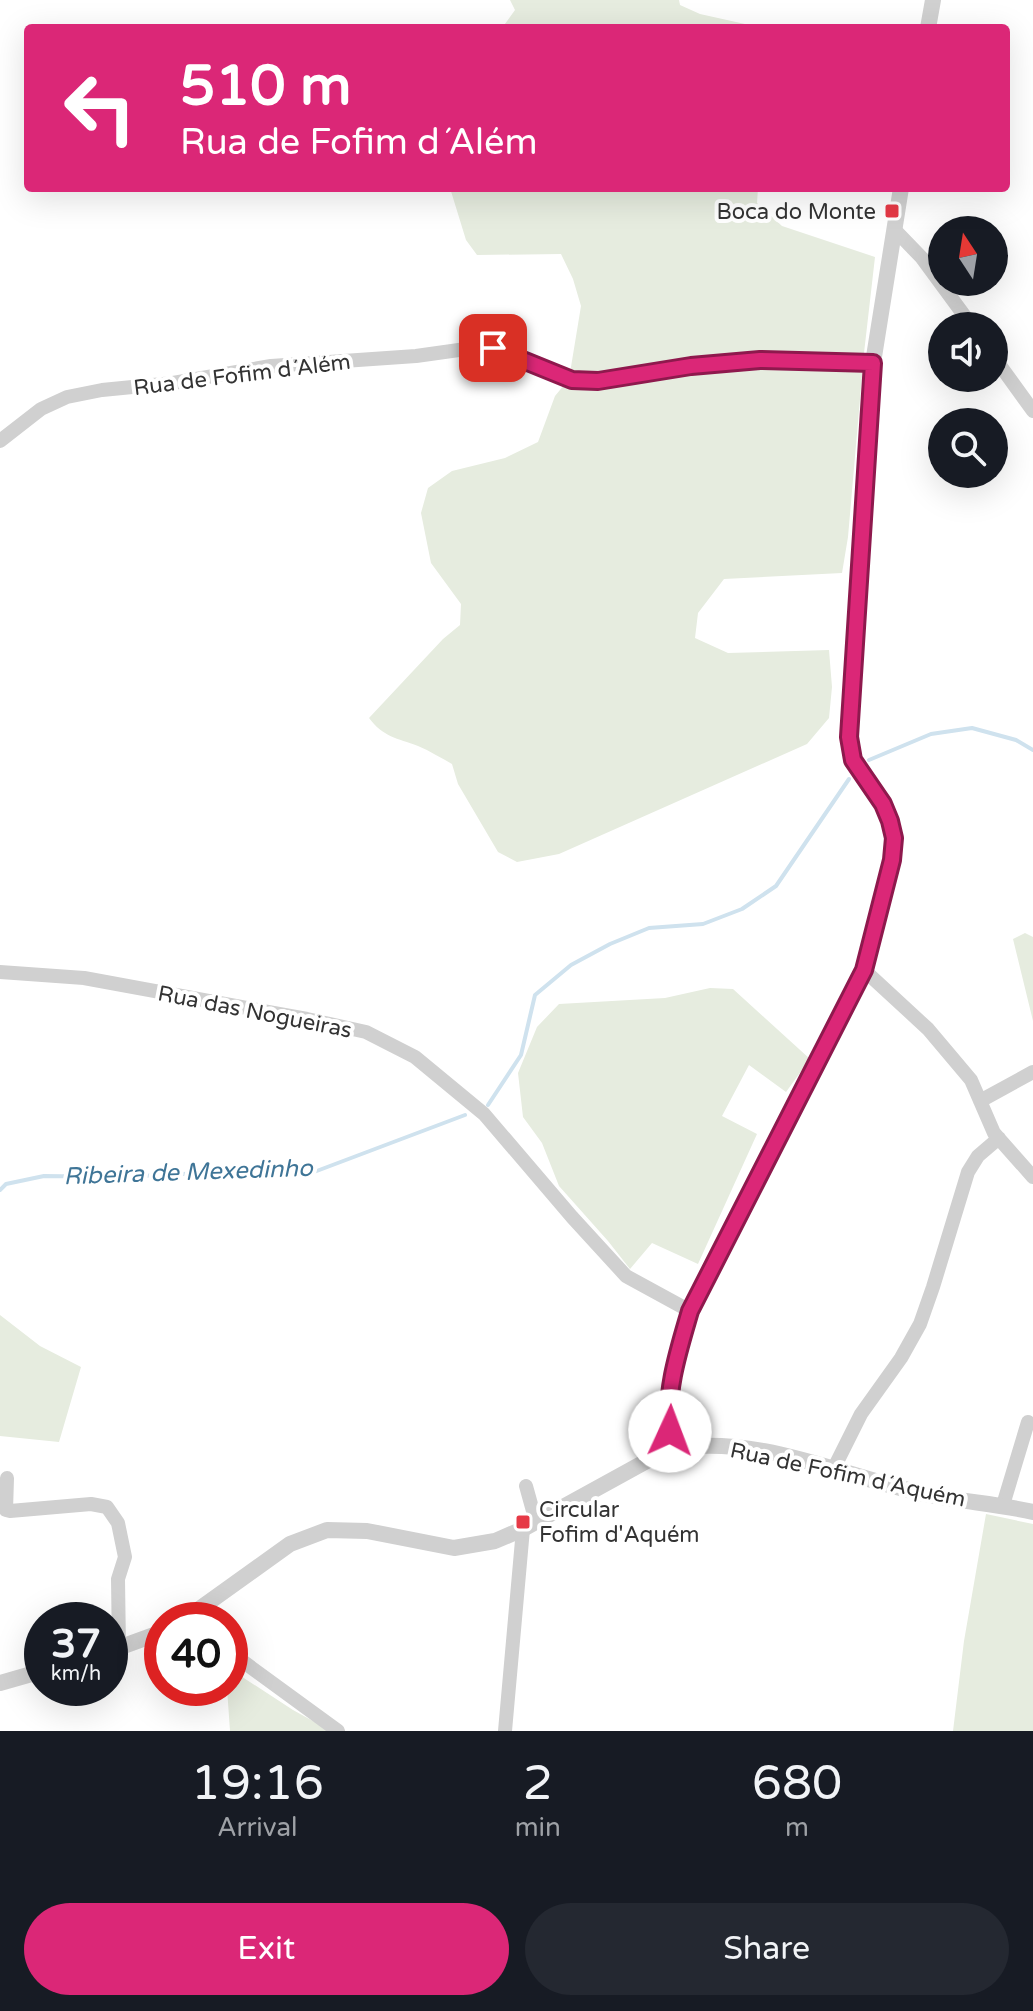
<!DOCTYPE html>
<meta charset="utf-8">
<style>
:root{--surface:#171b24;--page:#242831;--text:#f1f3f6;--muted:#9ea1a6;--accent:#db2777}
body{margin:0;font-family:"Varela Round",sans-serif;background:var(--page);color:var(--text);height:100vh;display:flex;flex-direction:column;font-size:30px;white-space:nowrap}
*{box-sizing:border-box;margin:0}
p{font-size:26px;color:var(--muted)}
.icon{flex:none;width:44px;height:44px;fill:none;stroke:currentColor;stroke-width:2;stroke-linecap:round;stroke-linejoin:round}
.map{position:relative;height:1731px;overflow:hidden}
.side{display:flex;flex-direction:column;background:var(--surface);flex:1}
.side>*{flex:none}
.banner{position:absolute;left:24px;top:24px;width:986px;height:168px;border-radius:8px;box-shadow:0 8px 32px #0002;background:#db2777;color:#fff;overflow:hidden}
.needle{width:52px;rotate:348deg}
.tools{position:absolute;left:928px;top:216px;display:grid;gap:16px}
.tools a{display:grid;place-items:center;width:80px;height:80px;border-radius:50%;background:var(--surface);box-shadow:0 8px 32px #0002;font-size:40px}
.speed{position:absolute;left:24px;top:1602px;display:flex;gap:16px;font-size:40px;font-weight:700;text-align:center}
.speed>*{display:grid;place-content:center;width:104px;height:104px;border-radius:50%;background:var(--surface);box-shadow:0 8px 32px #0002;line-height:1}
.speed small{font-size:20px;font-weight:400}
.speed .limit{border:12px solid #d22;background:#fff;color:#111}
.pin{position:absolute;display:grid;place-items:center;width:68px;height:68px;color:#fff;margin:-34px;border-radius:16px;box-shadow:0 4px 12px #0006}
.me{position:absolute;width:88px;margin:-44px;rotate:2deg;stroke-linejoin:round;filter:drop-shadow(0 0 6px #0008)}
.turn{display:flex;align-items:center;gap:28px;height:168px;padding:0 24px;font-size:36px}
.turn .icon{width:104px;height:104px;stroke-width:2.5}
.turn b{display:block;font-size:56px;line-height:68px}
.eta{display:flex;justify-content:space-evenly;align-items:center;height:136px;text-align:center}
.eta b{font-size:48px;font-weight:600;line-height:56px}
.primary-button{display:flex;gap:16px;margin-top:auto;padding:16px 24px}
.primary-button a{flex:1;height:92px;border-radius:48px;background:var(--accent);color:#fff;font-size:32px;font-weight:600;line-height:92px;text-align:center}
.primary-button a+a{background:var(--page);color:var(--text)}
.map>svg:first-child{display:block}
.green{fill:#e6ecdf}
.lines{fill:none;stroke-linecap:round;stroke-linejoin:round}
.stream{stroke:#cfe2ee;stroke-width:4}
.minor{stroke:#d0d0d0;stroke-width:14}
.tertiary{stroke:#d0d0d0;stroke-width:16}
.route-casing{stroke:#8e194d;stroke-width:20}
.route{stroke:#db2777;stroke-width:14}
.poi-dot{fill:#e63946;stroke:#fff;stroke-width:3}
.labels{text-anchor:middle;stroke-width:8;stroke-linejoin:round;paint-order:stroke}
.poi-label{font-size:22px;fill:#333;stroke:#fff;text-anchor:end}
.street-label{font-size:22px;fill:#333;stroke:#fff}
.water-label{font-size:24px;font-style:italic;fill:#3f7597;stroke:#fff}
</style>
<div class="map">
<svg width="1033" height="1731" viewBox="0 0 1033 1731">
<rect width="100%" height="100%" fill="#fff"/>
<path class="green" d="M 510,0 L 679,0 L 680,5 L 700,14 L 745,24 L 755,28 L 502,28 L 515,10 Z
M 450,188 L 758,188 L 757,203 L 782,226 L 875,257 L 864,353 L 848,537 L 842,573 L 724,579 L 698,613 L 695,638 L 728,653 L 829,650 L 832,687 L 829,718 L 807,744 L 559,854 L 517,862 L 498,852 L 458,784 L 452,764 C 441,758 430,751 418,746 C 397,738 383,737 369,718 L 443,639 L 460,625 L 461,604 L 431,563 L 421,513 L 428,488 L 452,471 L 505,458 L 538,442 L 555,396 L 569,379 L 581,306 L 573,279 L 561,254 L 477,255 L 466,240 Z
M 1025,933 L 1033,937 L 1033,1021 L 1013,939 Z
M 710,988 L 733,989 L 810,1059 L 786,1092 L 749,1065 L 722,1116 L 757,1134 L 698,1264 L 652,1243 L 630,1269 L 608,1241 L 559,1186 L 542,1143 L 523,1117 L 518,1073 L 537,1027 L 559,1004 L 665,998 Z
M 0,1315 L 40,1346 L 81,1367 L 59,1442 L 0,1436 Z
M 986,1514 L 1033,1524 L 1033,1731 L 953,1731 L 964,1641 Z
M 230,1669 L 293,1710 L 331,1731 L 230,1731 L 227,1688 L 230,1688 Z"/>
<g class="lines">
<path class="stream" d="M 869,760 L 931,734 L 972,728 L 1016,740 L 1033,750
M 488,1105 L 521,1055 L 535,995 L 571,965 L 610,944 L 649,928 L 703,924 L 742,909 L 776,886 L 849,779
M 0,1190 L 6,1184 L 44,1176 L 117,1177 L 225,1172 L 314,1172 L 465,1115"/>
<path class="minor" d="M 895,230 L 922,258 L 972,326
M 994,357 L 1033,411
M 0,441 L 41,409 L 67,397 L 102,390 L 173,383 L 271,366 L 416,356 L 473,348 L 493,348 L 572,380 L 598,381 L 691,366 L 760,360 L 873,363
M 864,970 L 928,1029 L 971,1080 L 994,1133 L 1033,1177
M 0,972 L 84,978 L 307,1019 L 366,1032 L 415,1057 L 484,1114 L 572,1217 L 626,1276 L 690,1311
M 980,1101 L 1033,1072
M 834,1468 L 861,1414 L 901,1358 L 920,1324 L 933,1287 L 968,1172 L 978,1156 L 999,1138
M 7,1478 L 6,1510 L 10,1511 L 91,1504 L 107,1507 L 118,1523 L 125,1557 L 118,1579 L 119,1649
M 526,1486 L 536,1522
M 1003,1505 L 1028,1422
M 230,1652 L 338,1731
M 505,1731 L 523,1529"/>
<path class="tertiary" d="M 928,28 L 933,0
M 674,1449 C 663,1402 677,1356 690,1311 L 864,970 L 892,860 L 894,838 L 890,821 L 883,804 L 853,760 L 849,737 L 873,363 L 901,188
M 184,1620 L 290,1544 L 327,1530 L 367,1531 L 454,1548 L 495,1541 L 523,1529 L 654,1457 C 661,1454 669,1450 677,1448 C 762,1435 849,1479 930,1495 C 964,1502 999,1504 1033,1512
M 110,1651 L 162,1632
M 0,1683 L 42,1671"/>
</g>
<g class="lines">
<defs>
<path id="route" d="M 493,348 L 572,380 L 598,381 L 691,366 L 760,360 L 873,363 L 849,737 L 853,760 L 883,804 L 890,821 L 894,838 L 892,860 L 864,970 L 690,1311 C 679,1349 665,1391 670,1431"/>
</defs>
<use href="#route" class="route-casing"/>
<use href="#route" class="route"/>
</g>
<g class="poi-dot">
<rect x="884" y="203" width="16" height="16" rx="4"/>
<rect x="515" y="1514" width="16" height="16" rx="4"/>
</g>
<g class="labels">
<g class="poi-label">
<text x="876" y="219">Boca do Monte</text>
<text x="539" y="1517" text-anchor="start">Circular<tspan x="539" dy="25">Fofim d'Aquém</tspan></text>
</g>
<g class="street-label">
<text transform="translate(242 374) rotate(-7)" y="8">Rua de Fofim d´Além</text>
<text transform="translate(255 1011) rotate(11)" y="8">Rua das Nogueiras</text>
<text transform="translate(848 1474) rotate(12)" y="8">Rua de Fofim d´Aquém</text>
</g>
<g class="water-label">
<text transform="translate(188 1172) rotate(-2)" y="8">Ribeira de Mexedinho</text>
</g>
</g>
</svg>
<div class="tools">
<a><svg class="needle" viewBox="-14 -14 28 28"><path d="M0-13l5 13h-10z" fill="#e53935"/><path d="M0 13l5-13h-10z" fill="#9ea1a6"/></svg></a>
<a><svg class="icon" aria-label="sound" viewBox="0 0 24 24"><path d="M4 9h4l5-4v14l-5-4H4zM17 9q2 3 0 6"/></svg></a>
<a><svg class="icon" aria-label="search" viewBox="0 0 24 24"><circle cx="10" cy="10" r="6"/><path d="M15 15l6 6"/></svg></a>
</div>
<div class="speed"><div>37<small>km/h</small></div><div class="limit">40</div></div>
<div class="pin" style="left:493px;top:348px;background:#d93025"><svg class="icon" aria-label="arrive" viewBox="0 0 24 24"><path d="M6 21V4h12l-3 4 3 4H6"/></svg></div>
<svg class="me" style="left:670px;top:1431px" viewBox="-20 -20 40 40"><circle r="19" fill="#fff"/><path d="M0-13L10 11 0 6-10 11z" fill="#db2777"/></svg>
<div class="banner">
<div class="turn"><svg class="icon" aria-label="left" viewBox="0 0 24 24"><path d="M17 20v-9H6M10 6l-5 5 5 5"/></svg><div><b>510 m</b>Rua de Fofim d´Além</div></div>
</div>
</div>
<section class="side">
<div class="eta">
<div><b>19:16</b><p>Arrival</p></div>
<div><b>2</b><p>min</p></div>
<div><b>680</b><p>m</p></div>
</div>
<div class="primary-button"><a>Exit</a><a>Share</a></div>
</section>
